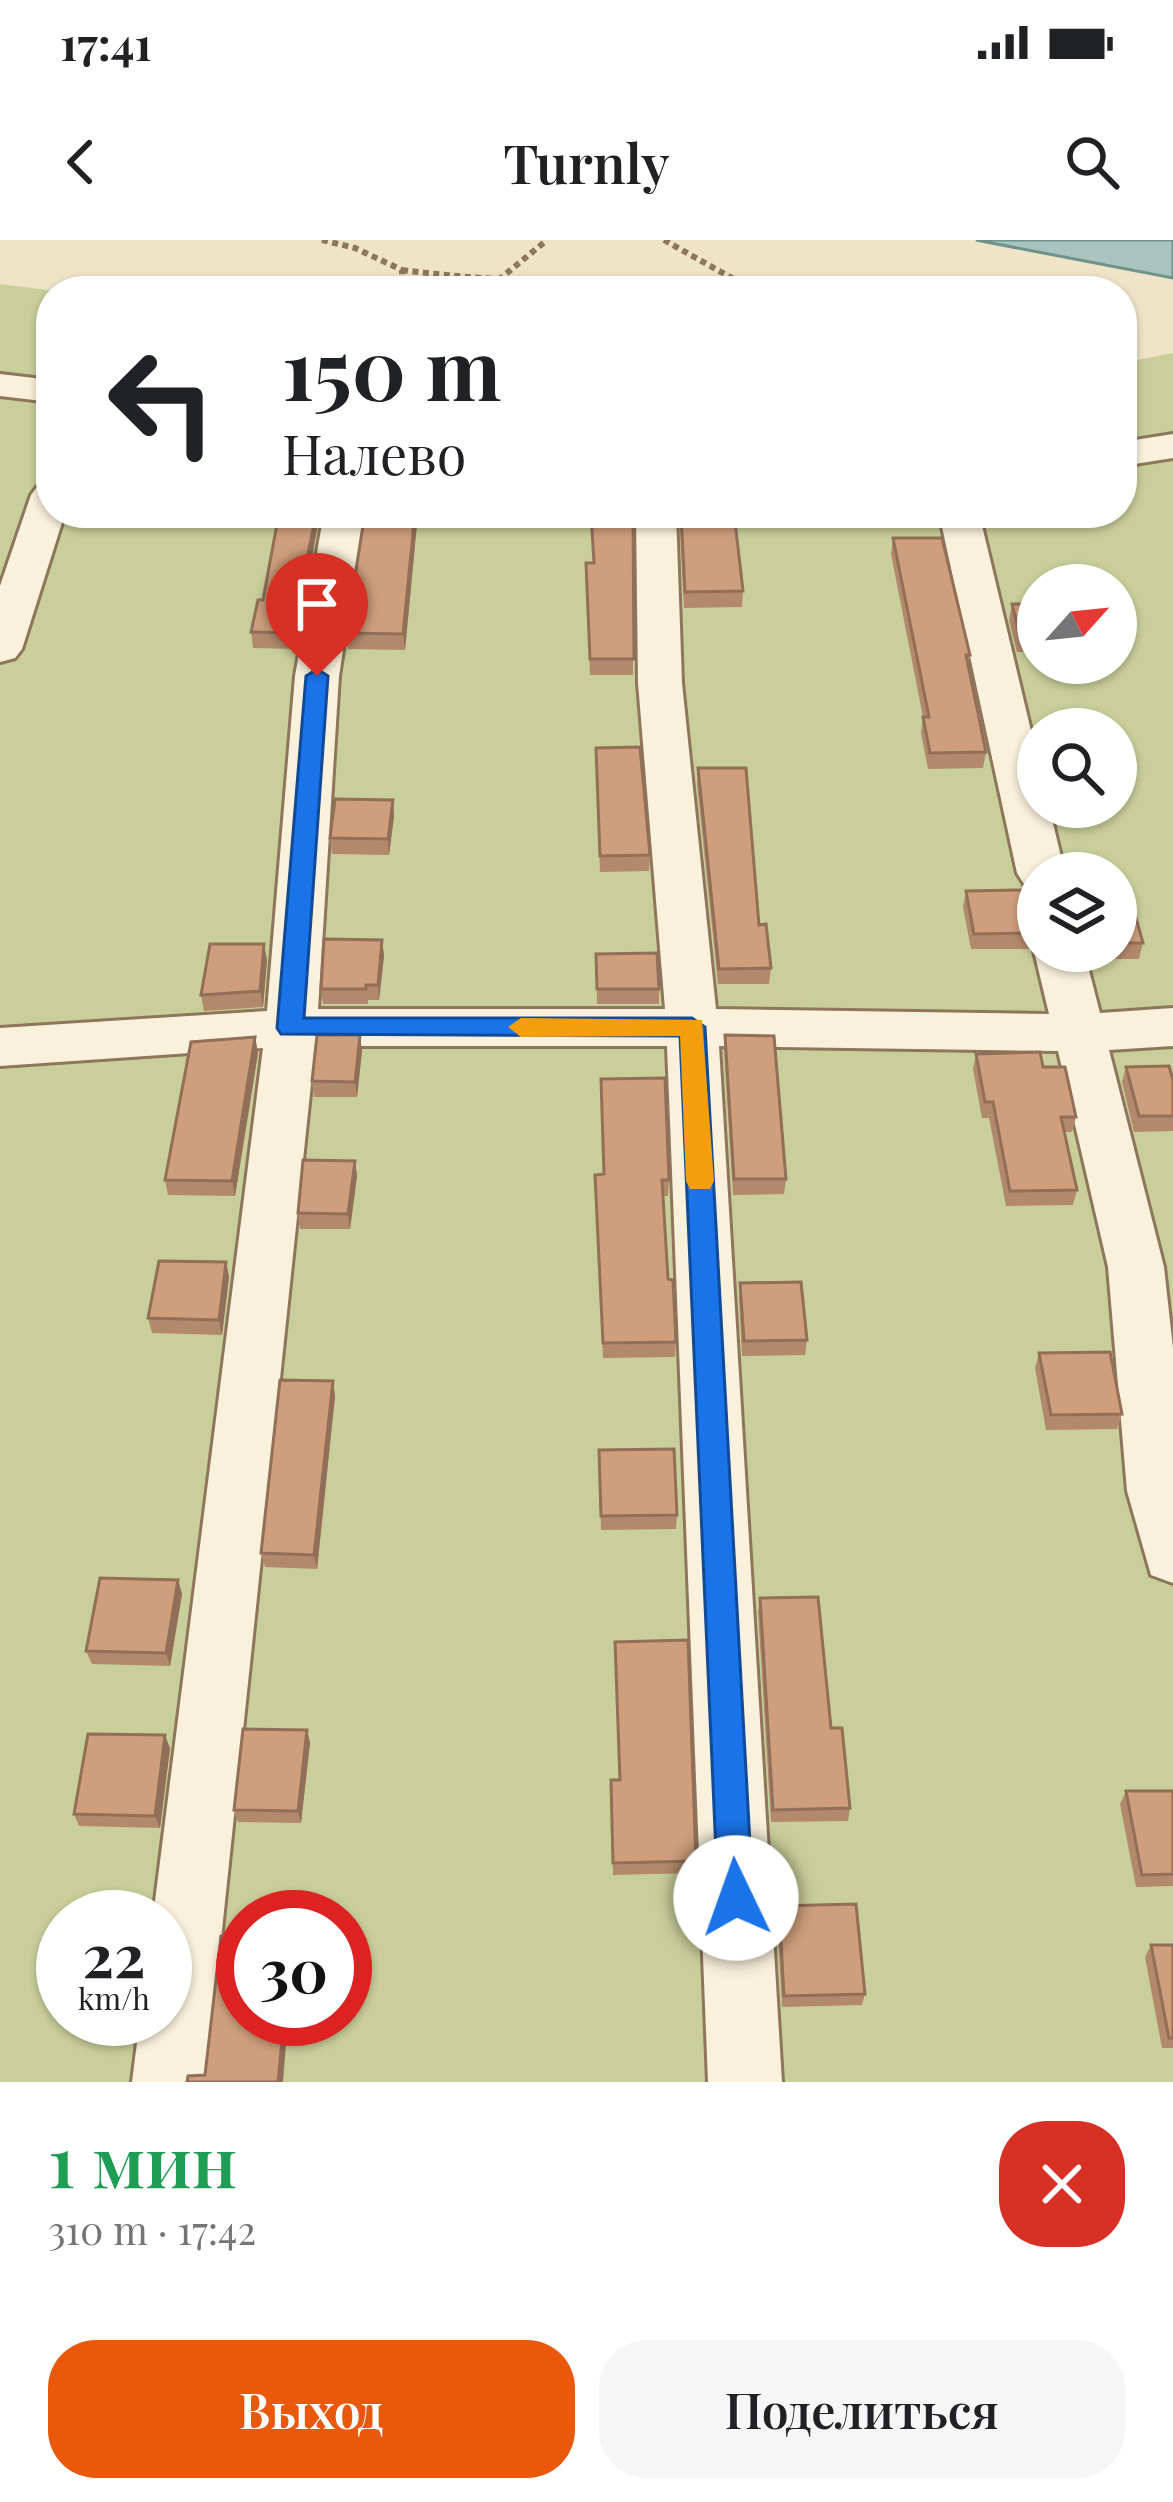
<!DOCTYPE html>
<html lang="ru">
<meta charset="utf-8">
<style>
:root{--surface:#fff;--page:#f6f6f6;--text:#202124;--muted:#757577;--accent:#ea580c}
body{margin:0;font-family:"Playfair Display",serif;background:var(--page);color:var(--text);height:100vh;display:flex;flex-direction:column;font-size:45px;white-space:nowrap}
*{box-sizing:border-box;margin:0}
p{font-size:39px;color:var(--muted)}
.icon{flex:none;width:66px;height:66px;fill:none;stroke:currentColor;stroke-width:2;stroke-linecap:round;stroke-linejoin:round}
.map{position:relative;height:1842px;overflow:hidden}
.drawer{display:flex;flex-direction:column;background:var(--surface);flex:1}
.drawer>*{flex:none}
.guide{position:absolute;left:36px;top:36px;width:1101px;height:252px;border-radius:48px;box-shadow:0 3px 9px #0004;background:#fff;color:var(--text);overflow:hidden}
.needle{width:78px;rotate:63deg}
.fabs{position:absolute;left:1017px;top:324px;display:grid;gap:24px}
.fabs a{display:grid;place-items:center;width:120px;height:120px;border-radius:50%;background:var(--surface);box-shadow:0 3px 9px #0004;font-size:60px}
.speed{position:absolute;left:36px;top:1650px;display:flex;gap:24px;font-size:60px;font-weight:700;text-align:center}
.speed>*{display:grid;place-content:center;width:156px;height:156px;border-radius:50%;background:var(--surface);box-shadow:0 3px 9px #0004;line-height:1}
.speed small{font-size:30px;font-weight:400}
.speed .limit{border:18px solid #d22;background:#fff;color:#111}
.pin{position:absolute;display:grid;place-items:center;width:102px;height:102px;color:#fff;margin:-123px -51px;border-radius:50% 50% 50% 0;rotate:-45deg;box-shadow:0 0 12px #0007}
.pin .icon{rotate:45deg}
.me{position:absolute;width:132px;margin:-66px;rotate:357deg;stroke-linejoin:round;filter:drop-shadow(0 0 9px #0008)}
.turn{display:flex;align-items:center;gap:42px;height:252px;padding:0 48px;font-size:54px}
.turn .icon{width:156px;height:156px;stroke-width:2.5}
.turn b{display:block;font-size:84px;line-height:102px}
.round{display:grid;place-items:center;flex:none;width:126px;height:126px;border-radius:48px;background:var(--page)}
.overview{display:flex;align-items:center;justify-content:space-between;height:204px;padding:0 48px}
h1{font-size:72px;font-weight:600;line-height:90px;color:#1e9e55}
.action{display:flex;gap:24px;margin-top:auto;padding:24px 48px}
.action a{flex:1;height:138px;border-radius:48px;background:var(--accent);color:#fff;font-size:48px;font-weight:600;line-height:138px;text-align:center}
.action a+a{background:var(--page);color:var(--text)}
.status{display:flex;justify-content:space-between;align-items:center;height:84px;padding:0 60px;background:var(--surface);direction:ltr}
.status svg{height:33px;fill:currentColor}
header{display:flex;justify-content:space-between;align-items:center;height:156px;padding:0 48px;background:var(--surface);font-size:54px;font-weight:600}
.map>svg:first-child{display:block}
.green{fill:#c9cf9b;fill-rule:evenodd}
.water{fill:#a9c4bc;stroke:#6f938a;stroke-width:3}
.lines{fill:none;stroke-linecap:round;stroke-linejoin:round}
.minor-casing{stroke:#8d765c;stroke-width:6}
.path{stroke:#8d765c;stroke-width:6;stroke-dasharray:6 4.5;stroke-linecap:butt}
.minor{fill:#faf1dc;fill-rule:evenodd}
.wall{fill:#b2896c}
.shaded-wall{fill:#916f58}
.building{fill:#cf9f7d;stroke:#916f58;stroke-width:3}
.route{fill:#1a73e8;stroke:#114b97;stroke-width:3}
.slow{fill:#f59e0b}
</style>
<div class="status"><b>17:41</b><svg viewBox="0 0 49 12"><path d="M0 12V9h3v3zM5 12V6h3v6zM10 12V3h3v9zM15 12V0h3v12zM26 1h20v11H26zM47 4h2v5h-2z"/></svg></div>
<header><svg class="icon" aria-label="back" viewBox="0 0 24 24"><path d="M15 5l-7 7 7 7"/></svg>Turnly<svg class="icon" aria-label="search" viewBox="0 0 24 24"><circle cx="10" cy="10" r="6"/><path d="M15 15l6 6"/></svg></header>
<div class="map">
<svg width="1173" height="1842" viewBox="0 0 1173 1842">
<rect width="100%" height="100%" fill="#f0e4c8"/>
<path class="green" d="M 0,44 L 56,51 L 51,51 L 51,273 L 1122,273 L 1122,123 L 1173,113 L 1173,1842 L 0,1842 ZM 1038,345 L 1116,345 L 1116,423 L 1038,423 ZM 1038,489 L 1116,489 L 1116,567 L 1038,567 ZM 1038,633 L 1116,633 L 1116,711 L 1038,711 ZM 63,1677 L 165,1677 L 165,1779 L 63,1779 ZM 243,1677 L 345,1677 L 345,1779 L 243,1779 Z"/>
<path class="water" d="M 976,0 L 1173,0 L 1173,38 Z"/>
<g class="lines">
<defs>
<path id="minor" d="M 0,134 L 51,140 L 51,162 L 0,156 Z
M 1173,194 L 1173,218 L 1122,226 L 1122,202 Z
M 51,243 L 51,273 L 65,273 L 22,409 L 15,418 L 0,422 L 0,346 L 31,255 L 37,247 Z
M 324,273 L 364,273 L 339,436 L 318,769 L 665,769 L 638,443 L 636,273 L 676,273 L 682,443 L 716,769 L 1049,774 L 1034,711 L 1038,705 L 1038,711 L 1084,711 L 1100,773 L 1173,768 L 1173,806 L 1109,810 L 1164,1027 L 1173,1108 L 1173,1343 L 1151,1335 L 1127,1251 L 1108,1027 L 1058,811 L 719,806 L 782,1842 L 708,1842 L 667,806 L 315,806 L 206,1842 L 132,1842 L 140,1779 L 165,1779 L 165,1677 L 153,1677 L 263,808 L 0,826 L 0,788 L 267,771 L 295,436 Z
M 939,273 L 979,273 L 1038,520 L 1038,567 L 1049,567 L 1065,633 L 1038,633 L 1038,648 L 1024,644 L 1017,633 Z"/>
</defs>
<use href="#minor" class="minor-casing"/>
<path class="path" d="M 322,0 L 355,8 L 402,30 L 402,51
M 664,0 L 755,51
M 402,30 C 501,43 600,43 700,51
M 469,51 L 496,42 L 547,0"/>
<use href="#minor" class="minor"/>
</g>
<path class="wall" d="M 279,273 L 320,273 L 295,409 L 253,408 L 251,392 L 263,360 Z
M 418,273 L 405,410 L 348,409 L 346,393 Z
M 633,273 L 633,435 L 590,435 L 586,323 L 593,323 Z
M 679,273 L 734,273 L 743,351 L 742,367 L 684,368 Z
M 893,298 L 970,415 L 968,427 L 986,512 L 983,528 L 928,529 L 921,493 L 923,477 L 891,314 Z
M 1012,364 L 1038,364 L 1038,412 L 1017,412 L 1009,380 Z
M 596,508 L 650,615 L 649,631 L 600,632 Z
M 698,528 L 759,685 L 771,728 L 769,744 L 718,744 L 697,544 Z
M 393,560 L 394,576 L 389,615 L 332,614 L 330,598 Z
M 966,651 L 1034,693 L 1030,709 L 971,709 L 963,667 Z
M 1116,660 L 1143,703 L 1139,719 L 1091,719 L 1088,711 L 1116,711 Z
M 382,700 L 384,716 L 379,760 L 368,760 L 368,764 L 323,764 L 321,749 Z
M 596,714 L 659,749 L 659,764 L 597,764 Z
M 267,720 L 263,767 L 204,771 L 201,755 Z
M 725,795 L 786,939 L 784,954 L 733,955 L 724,811 Z
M 255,797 L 258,813 L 235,956 L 168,955 L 165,940 Z
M 362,811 L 357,857 L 314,857 L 312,841 Z
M 976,814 L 1043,827 L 1076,877 L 1072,892 L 1064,892 L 1077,950 L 1073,965 L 1006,966 L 989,878 L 982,878 L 973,829 Z
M 1126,827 L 1173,840 L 1173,891 L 1134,892 L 1122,842 Z
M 355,921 L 357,936 L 350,989 L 300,989 L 298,973 Z
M 669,940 L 668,956 L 663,956 L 668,1039 L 676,1102 L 675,1117 L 603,1118 L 595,950 Z
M 226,1022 L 229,1037 L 222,1095 L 152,1093 L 148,1078 Z
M 740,1043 L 807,1100 L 805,1115 L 742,1116 L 739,1058 Z
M 1039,1113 L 1122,1174 L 1117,1189 L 1046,1190 L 1035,1128 Z
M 335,1156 L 317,1329 L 265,1327 L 261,1313 Z
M 599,1210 L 677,1275 L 676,1289 L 601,1290 Z
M 178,1340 L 182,1354 L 170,1426 L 92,1424 L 86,1411 Z
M 760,1358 L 831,1488 L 850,1568 L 848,1581 L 771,1582 L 758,1372 Z
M 307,1490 L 310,1503 L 301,1583 L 238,1582 L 234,1570 Z
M 170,1508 L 160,1588 L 79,1586 L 74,1574 Z
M 611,1540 L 696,1621 L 695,1633 L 613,1635 Z
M 1126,1551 L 1173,1551 L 1173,1646 L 1136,1647 L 1120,1564 Z
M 779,1666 L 865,1754 L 862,1765 L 782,1767 L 777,1678 Z
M 1151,1705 L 1173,1705 L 1173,1808 L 1162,1808 L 1145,1717 Z"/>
<path class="shaded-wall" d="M 316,273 L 320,273 L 295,409 L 293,393 Z
M 415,273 L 418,273 L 405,410 L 403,394 Z
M 393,560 L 394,576 L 389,615 L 388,599 Z
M 382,700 L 384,716 L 379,760 L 378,745 Z
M 264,704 L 267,720 L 263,767 L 260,751 Z
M 360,795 L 362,811 L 357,857 L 355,842 Z
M 255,797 L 258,813 L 235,956 L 232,941 Z
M 355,921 L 357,936 L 350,989 L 348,974 Z
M 226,1022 L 229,1037 L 222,1095 L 219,1080 Z
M 333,1141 L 335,1156 L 317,1329 L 314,1315 Z
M 178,1340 L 182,1354 L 170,1426 L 166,1413 Z
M 307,1490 L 310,1503 L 301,1583 L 298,1571 Z
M 165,1495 L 170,1508 L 160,1588 L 155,1576 Z
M 284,1779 L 288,1779 L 283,1842 L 278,1842 Z"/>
<path class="building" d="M 279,273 L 316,273 L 293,393 L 251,392 L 258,360 L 263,360 Z
M 365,273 L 415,273 L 403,394 L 346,393 Z
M 591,273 L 633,273 L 634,419 L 590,419 L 586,323 L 594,323 Z
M 681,273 L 734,273 L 743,351 L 685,352 Z
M 893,298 L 942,298 L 970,415 L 966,415 L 986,512 L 930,513 L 923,477 L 929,477 Z
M 1012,364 L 1038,364 L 1038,396 L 1020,396 Z
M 640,507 L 650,615 L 600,616 L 596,508 Z
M 698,528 L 746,528 L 759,685 L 766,684 L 771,728 L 719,729 Z
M 335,559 L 393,560 L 388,599 L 330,598 Z
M 1025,650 L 1034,693 L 974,694 L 966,651 Z
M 1116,660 L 1131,660 L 1143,703 L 1116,703 Z
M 324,699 L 382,700 L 378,745 L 366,745 L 366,749 L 321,749 Z
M 210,704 L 264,704 L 260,751 L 201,755 Z
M 657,713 L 659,749 L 597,749 L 596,714 Z
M 317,795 L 360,795 L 355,842 L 312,841 Z
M 725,795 L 774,796 L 786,939 L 734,939 Z
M 255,797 L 232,941 L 165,940 L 191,802 Z
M 1040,812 L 1043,827 L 1065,827 L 1076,877 L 1061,877 L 1077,950 L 1010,951 L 993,862 L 985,862 L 976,814 Z
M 1169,826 L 1173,840 L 1173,876 L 1139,876 L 1126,827 Z
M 665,838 L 669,940 L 662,940 L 668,1039 L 673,1040 L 676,1102 L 603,1103 L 595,935 L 604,934 L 601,839 Z
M 303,920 L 355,921 L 348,974 L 298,973 Z
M 159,1021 L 226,1022 L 219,1080 L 148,1078 Z
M 801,1042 L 807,1100 L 744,1101 L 740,1043 Z
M 1110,1112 L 1122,1174 L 1051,1175 L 1039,1113 Z
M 280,1140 L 333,1141 L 314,1315 L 261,1313 Z
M 674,1209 L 677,1275 L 601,1276 L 599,1210 Z
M 100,1338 L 178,1340 L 166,1413 L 86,1411 Z
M 818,1357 L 831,1488 L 842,1488 L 850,1568 L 773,1570 L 760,1358 Z
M 688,1400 L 696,1621 L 613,1623 L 611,1540 L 620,1540 L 615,1402 Z
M 243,1489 L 307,1490 L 298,1571 L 234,1570 Z
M 88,1494 L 165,1495 L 155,1576 L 74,1574 Z
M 1126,1551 L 1173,1551 L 1173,1634 L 1142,1635 Z
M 856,1664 L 865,1754 L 784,1756 L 779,1666 Z
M 221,1696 L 243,1696 L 243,1779 L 284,1779 L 278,1842 L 187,1842 L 188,1836 L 205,1835 Z
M 1151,1705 L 1173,1705 L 1173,1798 L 1169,1798 Z"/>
<path class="route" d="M 317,429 L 328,436 L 304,778 L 692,778 L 705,787 L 753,1658 L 748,1671 L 736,1676 L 723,1671 L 718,1658 L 680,796 L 281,794 L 277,788 L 306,436 Z"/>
<path class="slow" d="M 521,778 L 702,780 L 714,941 L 710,949 L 690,949 L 686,941 L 680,796 L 521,797 L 508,787 Z"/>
</svg>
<div class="fabs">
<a><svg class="needle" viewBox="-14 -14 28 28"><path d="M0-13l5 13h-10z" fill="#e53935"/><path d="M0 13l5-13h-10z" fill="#757577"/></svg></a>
<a><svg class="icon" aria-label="search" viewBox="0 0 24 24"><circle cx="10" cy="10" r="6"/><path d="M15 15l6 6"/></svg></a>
<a><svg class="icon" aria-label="layers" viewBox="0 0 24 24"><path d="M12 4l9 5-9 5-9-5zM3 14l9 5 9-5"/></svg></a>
</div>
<div class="speed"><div>22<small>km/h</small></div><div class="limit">30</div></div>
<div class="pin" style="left:317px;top:436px;background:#d93025"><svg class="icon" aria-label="arrive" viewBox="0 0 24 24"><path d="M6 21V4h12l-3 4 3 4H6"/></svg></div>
<svg class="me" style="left:736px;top:1658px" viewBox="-20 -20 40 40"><circle r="19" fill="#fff"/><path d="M0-13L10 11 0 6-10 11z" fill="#1a73e8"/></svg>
<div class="guide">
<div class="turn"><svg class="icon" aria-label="left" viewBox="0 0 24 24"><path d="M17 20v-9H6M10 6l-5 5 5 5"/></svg><div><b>150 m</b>Налево</div></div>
</div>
</div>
<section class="drawer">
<div class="overview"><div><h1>1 мин</h1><p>310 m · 17:42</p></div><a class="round" style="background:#d93025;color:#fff"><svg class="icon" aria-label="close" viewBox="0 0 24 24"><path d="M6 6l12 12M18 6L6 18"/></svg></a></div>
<div class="action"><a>Выход</a><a>Поделиться</a></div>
</section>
